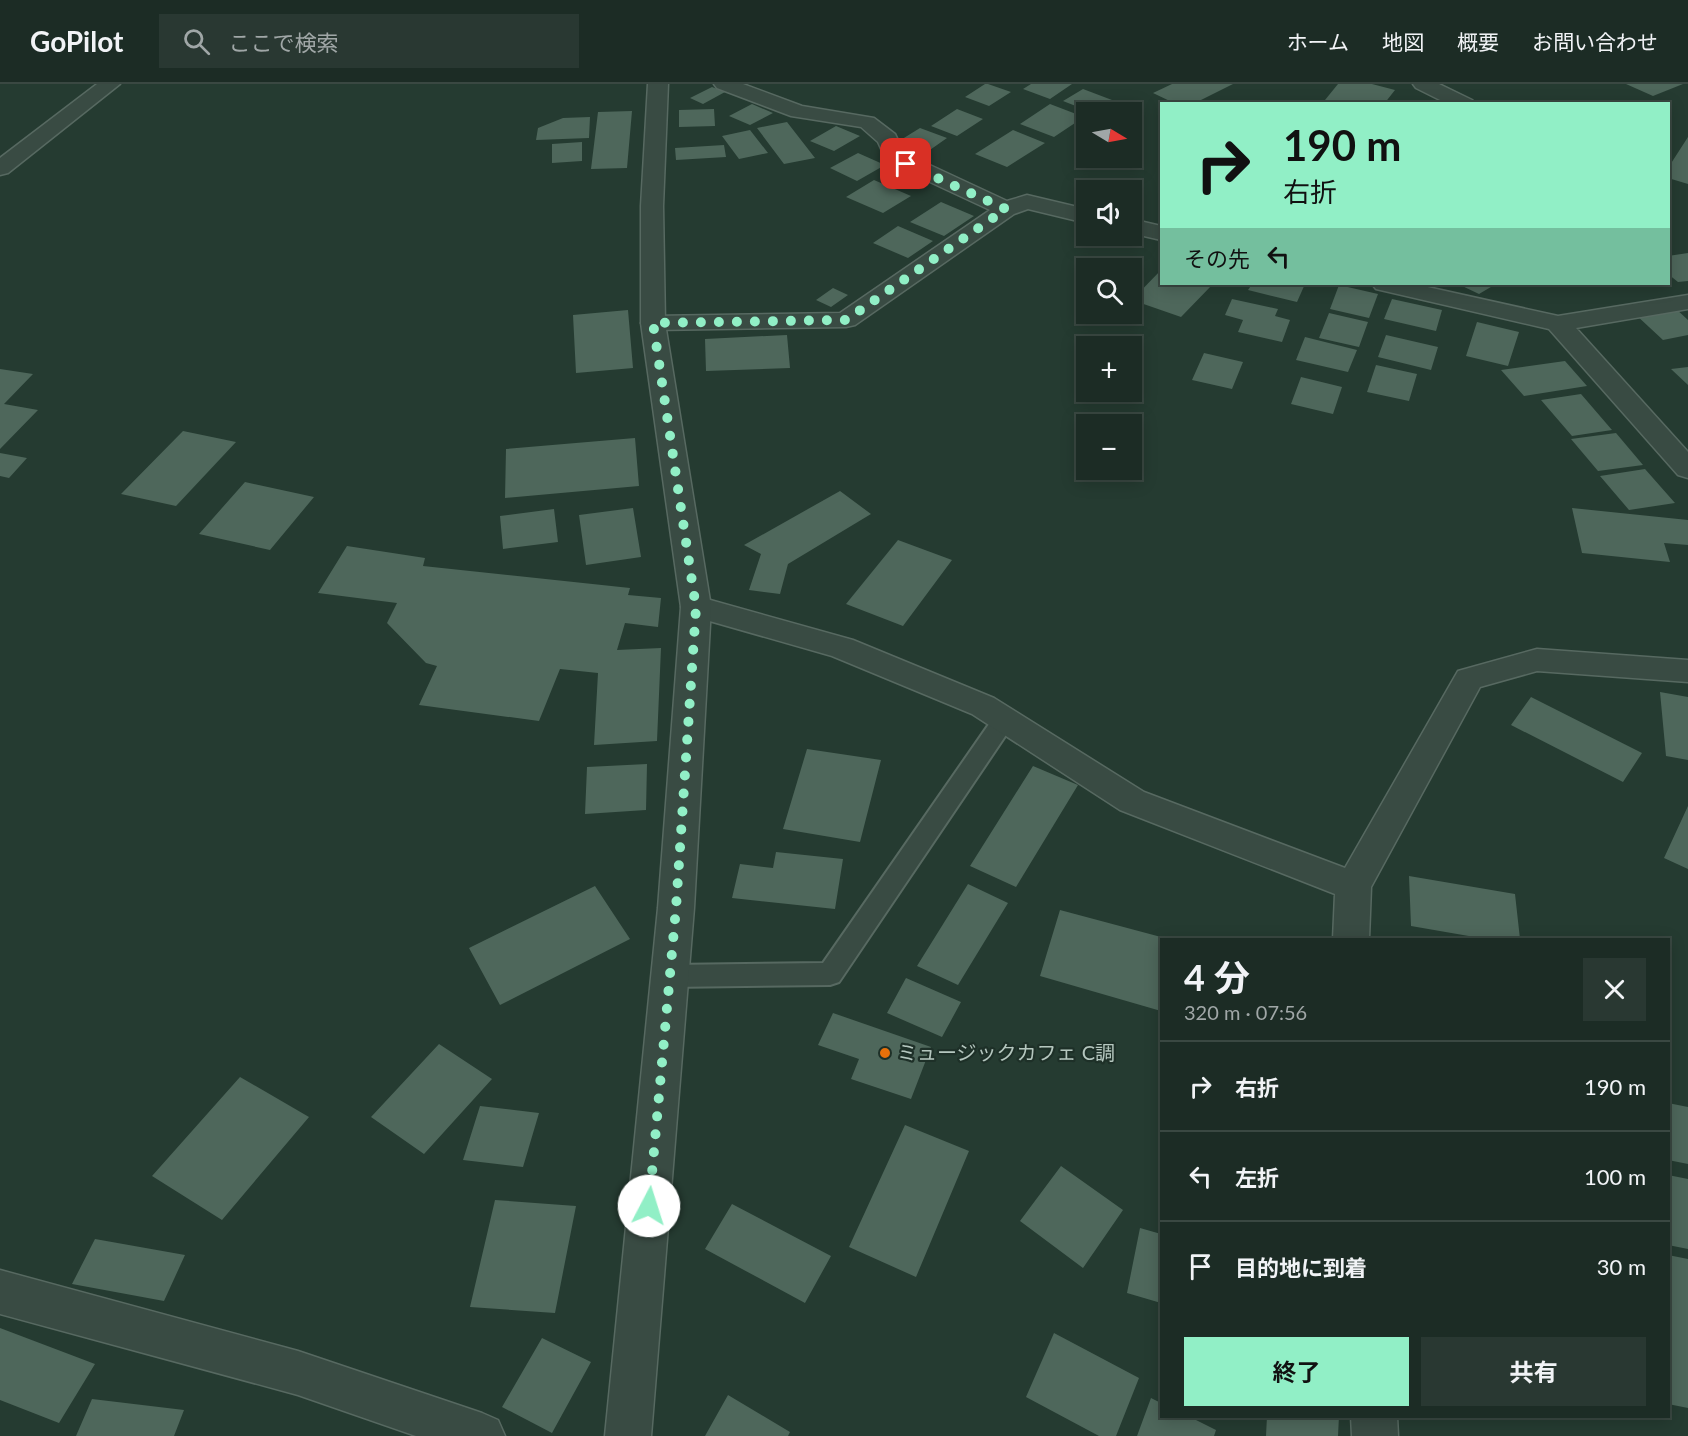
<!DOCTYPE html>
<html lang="ja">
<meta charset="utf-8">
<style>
:root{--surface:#1c2c25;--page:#293832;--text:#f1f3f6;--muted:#a0a7a7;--line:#3a4842;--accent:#91efc6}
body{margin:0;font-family:Lato,"Noto Sans JP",sans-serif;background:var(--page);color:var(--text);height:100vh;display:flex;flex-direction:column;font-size:22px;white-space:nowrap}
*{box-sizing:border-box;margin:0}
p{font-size:20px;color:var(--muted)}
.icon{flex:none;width:33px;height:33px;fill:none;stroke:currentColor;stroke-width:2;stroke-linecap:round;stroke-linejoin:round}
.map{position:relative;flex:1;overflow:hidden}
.panel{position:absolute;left:1160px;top:854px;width:510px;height:480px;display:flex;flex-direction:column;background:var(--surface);border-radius:0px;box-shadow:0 3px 15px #0003,0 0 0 2px var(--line)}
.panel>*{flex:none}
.top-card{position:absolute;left:1160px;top:18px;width:510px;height:183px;border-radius:0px;box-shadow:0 3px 15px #0003,0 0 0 2px var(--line);background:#91efc6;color:#111;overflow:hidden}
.needle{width:39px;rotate:100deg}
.tools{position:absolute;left:1076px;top:18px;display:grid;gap:12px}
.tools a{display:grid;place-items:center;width:66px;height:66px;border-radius:0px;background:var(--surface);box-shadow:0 3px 15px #0003,0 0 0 2px var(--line);font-size:30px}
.pin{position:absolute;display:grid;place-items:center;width:51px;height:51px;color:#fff;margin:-26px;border-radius:12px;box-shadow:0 3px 9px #0006}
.me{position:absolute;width:66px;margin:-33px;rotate:5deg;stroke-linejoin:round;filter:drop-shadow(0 0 4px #0008)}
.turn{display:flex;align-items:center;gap:21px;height:126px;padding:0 24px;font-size:27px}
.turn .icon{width:78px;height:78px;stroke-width:2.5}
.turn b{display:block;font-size:42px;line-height:51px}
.then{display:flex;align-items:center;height:57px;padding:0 24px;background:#0003;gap:12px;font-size:22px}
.round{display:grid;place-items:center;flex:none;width:63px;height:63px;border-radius:0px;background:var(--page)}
.head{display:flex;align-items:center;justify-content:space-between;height:102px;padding:0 24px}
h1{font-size:36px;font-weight:700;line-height:45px}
.action{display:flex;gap:12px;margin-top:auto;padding:12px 24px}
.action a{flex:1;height:69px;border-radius:0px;background:var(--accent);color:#111;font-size:24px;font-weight:700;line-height:69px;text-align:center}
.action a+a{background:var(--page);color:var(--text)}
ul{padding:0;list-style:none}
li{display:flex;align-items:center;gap:18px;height:90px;padding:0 24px;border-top:2px solid var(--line)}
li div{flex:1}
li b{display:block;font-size:22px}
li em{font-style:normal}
header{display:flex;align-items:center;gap:36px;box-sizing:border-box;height:84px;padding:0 30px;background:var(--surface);border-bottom:2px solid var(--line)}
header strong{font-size:28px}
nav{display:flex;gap:33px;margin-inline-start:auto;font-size:21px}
.search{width:420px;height:54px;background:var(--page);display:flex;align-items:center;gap:15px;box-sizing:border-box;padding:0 21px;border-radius:0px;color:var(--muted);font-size:22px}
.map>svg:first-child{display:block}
.building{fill:#4e675b}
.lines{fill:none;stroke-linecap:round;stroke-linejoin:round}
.service-casing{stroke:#576961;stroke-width:4}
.minor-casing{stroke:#576961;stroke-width:3}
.tertiary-casing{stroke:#576961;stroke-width:3}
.service{fill:#394b43;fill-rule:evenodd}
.minor{fill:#394b43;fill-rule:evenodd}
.tertiary{fill:#394b43;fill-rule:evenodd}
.route{stroke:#91efc6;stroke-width:10;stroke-dasharray:0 18}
.food-dot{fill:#e8710a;stroke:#1e3028;stroke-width:2}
.labels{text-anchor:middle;stroke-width:4.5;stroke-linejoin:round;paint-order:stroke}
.poi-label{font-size:20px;fill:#b5c7bf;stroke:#1e3028;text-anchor:start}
</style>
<header>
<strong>GoPilot</strong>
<div class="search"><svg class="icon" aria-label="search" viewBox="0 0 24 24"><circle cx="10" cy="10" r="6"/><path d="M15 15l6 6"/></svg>ここで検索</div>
<nav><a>ホーム</a><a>地図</a><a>概要</a><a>お問い合わせ</a></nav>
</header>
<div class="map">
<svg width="1688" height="1352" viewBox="0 0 1688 1352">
<rect width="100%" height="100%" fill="#253b31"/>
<path class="building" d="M 985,0 L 988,0 L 1011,8 L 989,22 L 965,13 Z
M 1031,0 L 1072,0 L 1050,15 L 1023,5 Z
M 1172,0 L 1233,0 L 1193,20 L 1176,20 L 1153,9 Z
M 1338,0 L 1372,0 L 1395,6 L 1384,20 L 1339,20 L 1325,16 Z
M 1626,0 L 1683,0 L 1653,12 Z
M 712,3 L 725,8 L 703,20 L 690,14 Z
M 1083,5 L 1112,16 L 1091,28 L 1063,17 Z
M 752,20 L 773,29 L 750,41 L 729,32 Z
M 1050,20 L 1084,33 L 1054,53 L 1020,40 Z
M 714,25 L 715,42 L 679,43 L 679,26 Z
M 957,25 L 983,35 L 957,52 L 931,42 Z
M 632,27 L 627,84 L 591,85 L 598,28 Z
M 590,33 L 589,54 L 536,56 L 538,44 L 563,34 Z
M 787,38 L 815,74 L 784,80 L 757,44 Z
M 836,42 L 860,52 L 834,67 L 810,57 Z
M 920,44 L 947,54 L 927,68 L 899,57 Z
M 750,46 L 768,69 L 739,75 L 722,52 Z
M 1013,46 L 1045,59 L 1007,83 L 975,70 Z
M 1688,53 L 1688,100 L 1668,94 L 1668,84 Z
M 582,58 L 582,77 L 552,79 L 552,60 Z
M 724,61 L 726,73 L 676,76 L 675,64 Z
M 858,69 L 885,81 L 857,97 L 830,84 Z
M 874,96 L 911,112 L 883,129 L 846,113 Z
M 941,118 L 974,132 L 944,152 L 910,138 Z
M 898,142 L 933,157 L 908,174 L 873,159 Z
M 1688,169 L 1688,197 L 1678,198 L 1668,190 L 1668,172 Z
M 1161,186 L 1161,200 L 1213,200 L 1181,233 L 1132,216 Z
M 1252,200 L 1305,200 L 1297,218 L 1248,206 Z
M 1458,200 L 1496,200 L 1479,210 Z
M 1339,201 L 1378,210 L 1369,234 L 1330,225 Z
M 833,204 L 848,211 L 831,223 L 816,216 Z
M 1232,215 L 1278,225 L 1275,232 L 1290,236 L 1282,258 L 1238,248 L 1243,236 L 1225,231 Z
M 1392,215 L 1442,226 L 1436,247 L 1384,235 Z
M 1675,224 L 1688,236 L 1688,251 L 1663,256 L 1635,230 Z
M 628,226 L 633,284 L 576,289 L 573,231 Z
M 1329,229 L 1368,238 L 1359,263 L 1319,254 Z
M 1477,238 L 1519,248 L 1508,282 L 1466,272 Z
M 787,251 L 790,284 L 706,287 L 705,255 Z
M 1386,251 L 1438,263 L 1431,286 L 1378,273 Z
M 1305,253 L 1357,266 L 1348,288 L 1296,276 Z
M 1204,269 L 1243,278 L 1232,305 L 1192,296 Z
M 1565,277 L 1587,302 L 1524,312 L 1501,286 Z
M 1376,281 L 1417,290 L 1409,317 L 1367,308 Z
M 1688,283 L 1688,301 L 1671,285 Z
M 0,285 L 33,290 L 4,320 L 38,326 L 0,365 Z
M 1301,293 L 1342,303 L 1333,330 L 1291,320 Z
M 1581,310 L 1612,346 L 1572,352 L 1541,316 Z
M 183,347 L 236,358 L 176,422 L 121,410 Z
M 1616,349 L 1643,381 L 1598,387 L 1571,355 Z
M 635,354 L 639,402 L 505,414 L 506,365 Z
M 0,369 L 27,374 L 9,394 L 0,392 Z
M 1645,385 L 1675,419 L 1629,426 L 1600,392 Z
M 245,398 L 314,413 L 270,466 L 199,450 Z
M 840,407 L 871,430 L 788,480 L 780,510 L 749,506 L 761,470 L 744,461 Z
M 633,424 L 641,473 L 586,481 L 579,431 Z
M 1572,424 L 1688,436 L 1688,461 L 1664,459 L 1670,478 L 1582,469 Z
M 554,425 L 558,458 L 503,465 L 500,432 Z
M 898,456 L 952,476 L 903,542 L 846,520 Z
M 347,462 L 425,474 L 423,482 L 630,504 L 628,511 L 661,514 L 658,543 L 625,539 L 617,566 L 661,564 L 657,657 L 594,661 L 598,589 L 560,585 L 539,637 L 419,621 L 437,582 L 426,579 L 387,539 L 397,519 L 318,509 Z
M 1660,608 L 1688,613 L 1688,676 L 1666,672 Z
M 1531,613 L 1642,669 L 1623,698 L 1511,641 Z
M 807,665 L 881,676 L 860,758 L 783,745 Z
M 647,680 L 646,726 L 585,730 L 587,683 Z
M 1033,682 L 1078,701 L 1016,803 L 970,782 Z
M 1688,722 L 1688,785 L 1664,774 Z
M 776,768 L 843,775 L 835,825 L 732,814 L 740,780 L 773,784 Z
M 1409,792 L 1515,810 L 1520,855 L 1486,855 L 1411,842 Z
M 968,800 L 1008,819 L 958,901 L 917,882 Z
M 595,802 L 630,855 L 500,921 L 469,864 Z
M 1060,826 L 1161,853 L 1161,927 L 1040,892 Z
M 906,894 L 961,918 L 942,953 L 887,929 Z
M 833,929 L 931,963 L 911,1015 L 851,995 L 859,975 L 818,961 Z
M 439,960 L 492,995 L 424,1070 L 371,1033 Z
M 240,993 L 309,1033 L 222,1136 L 152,1092 Z
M 1668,1019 L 1688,1023 L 1688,1080 L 1668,1076 Z
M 480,1022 L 539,1029 L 523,1083 L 463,1076 Z
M 905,1041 L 969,1067 L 916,1193 L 849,1163 Z
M 1061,1082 L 1123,1126 L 1083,1184 L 1020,1137 Z
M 1668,1091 L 1688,1095 L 1688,1165 L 1668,1161 Z
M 495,1116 L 576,1122 L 555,1229 L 470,1223 Z
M 732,1120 L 831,1172 L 805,1219 L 705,1165 Z
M 1140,1144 L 1161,1150 L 1161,1219 L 1127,1209 Z
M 95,1155 L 185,1171 L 164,1217 L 72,1200 Z
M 1668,1171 L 1688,1175 L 1688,1324 L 1668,1320 Z
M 0,1244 L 95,1280 L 59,1339 L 0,1316 Z
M 1054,1249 L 1139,1294 L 1116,1352 L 1099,1352 L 1026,1313 Z
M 542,1254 L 591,1278 L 552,1349 L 502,1323 Z
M 728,1311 L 790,1348 L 788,1352 L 705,1352 Z
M 1151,1314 L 1161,1319 L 1161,1332 L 1188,1332 L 1216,1346 L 1214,1352 L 1137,1352 Z
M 92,1315 L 184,1326 L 174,1352 L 76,1352 Z
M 1267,1332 L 1339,1332 L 1338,1352 L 1266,1352 Z"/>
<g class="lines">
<defs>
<path id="service" d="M 1004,628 L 1012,630 L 1015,636 L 1012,642 L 839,898 L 830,901 L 669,903 L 660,900 L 656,892 L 660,884 L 669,881 L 823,879 L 996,630 Z"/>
<path id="minor" d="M 97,0 L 120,0 L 8,89 L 0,91 L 0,74 Z
M 714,0 L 743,0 L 802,22 L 874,34 L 895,50 L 904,69 L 1007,117 L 1027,111 L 1086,125 L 1086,139 L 1028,125 L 1014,130 L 855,241 L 846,243 L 653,246 L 644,244 L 641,239 L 644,234 L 653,232 L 840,229 L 990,126 L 887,78 L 878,58 L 861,43 L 791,32 L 717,4 Z
M 1413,0 L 1439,0 L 1472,16 L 1475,20 L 1448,20 L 1416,4 Z
M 1131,135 L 1161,142 L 1161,156 L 1131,149 Z
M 1372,200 L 1414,200 L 1558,232 L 1688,211 L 1688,225 L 1576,244 L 1688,368 L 1688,394 L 1678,391 L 1549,245 L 1376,205 Z
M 696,512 L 853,556 L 994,614 L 1144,708 L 1345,784 L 1458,587 L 1537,565 L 1688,576 L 1688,598 L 1537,587 L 1480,603 L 1371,803 L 1369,855 L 1333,855 L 1335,810 L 1120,726 L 972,630 L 832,572 L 685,530 L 681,523 L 685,516 Z
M 0,1186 L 298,1267 L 482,1329 L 498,1336 L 505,1352 L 416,1352 L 298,1311 L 0,1230 Z
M 1351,1332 L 1397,1332 L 1398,1352 L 1352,1352 Z"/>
<path id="tertiary" d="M 648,0 L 668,0 L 663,122 L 665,239 L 711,523 L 694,824 L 651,1352 L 605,1352 L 658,824 L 681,523 L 641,239 L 641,122 Z"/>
</defs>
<use href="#service" class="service-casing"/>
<use href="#minor" class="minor-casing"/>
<use href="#tertiary" class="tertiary-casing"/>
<use href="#service" class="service"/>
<use href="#minor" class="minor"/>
<use href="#tertiary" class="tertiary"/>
</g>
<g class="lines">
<path class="route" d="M 649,1122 L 676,824 L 696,524 L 653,239 L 846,236 L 1006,125 L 906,80"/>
</g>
<circle class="food-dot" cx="885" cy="969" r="6"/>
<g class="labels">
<g class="poi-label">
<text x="897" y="976">ミュージックカフェ C調</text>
</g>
</g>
</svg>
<div class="tools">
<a><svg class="needle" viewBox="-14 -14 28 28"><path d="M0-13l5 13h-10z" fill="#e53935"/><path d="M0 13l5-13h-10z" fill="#a0a7a7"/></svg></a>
<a><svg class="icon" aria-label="sound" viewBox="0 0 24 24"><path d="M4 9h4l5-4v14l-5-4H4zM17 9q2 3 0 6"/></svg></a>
<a><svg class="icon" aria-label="search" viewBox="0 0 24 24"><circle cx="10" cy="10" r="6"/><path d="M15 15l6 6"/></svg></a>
<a>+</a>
<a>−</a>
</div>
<div class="pin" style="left:906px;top:80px;background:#d93025"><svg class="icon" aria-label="arrive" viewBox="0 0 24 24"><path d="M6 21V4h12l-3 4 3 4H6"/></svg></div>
<svg class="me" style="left:649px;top:1122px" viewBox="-20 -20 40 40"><circle r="19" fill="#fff"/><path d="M0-13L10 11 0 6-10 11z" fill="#91efc6"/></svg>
<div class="top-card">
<div class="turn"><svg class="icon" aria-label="right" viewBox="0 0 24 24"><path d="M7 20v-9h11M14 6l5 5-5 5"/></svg><div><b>190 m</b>右折</div></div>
<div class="then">その先<svg class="icon" aria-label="left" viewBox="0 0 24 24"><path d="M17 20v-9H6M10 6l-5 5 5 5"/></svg></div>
</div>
<section class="panel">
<div class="head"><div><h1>4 分</h1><p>320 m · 07:56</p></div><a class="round"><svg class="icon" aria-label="close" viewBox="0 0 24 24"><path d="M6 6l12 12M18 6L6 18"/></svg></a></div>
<ul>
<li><svg class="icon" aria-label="right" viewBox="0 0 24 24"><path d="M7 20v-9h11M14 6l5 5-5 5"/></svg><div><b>右折</b></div><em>190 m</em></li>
<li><svg class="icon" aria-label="left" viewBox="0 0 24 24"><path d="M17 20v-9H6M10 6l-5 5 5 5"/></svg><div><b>左折</b></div><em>100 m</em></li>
<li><svg class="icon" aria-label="arrive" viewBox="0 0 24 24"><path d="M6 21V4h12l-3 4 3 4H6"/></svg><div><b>目的地に到着</b></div><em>30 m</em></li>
</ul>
<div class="action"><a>終了</a><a>共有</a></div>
</section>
</div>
